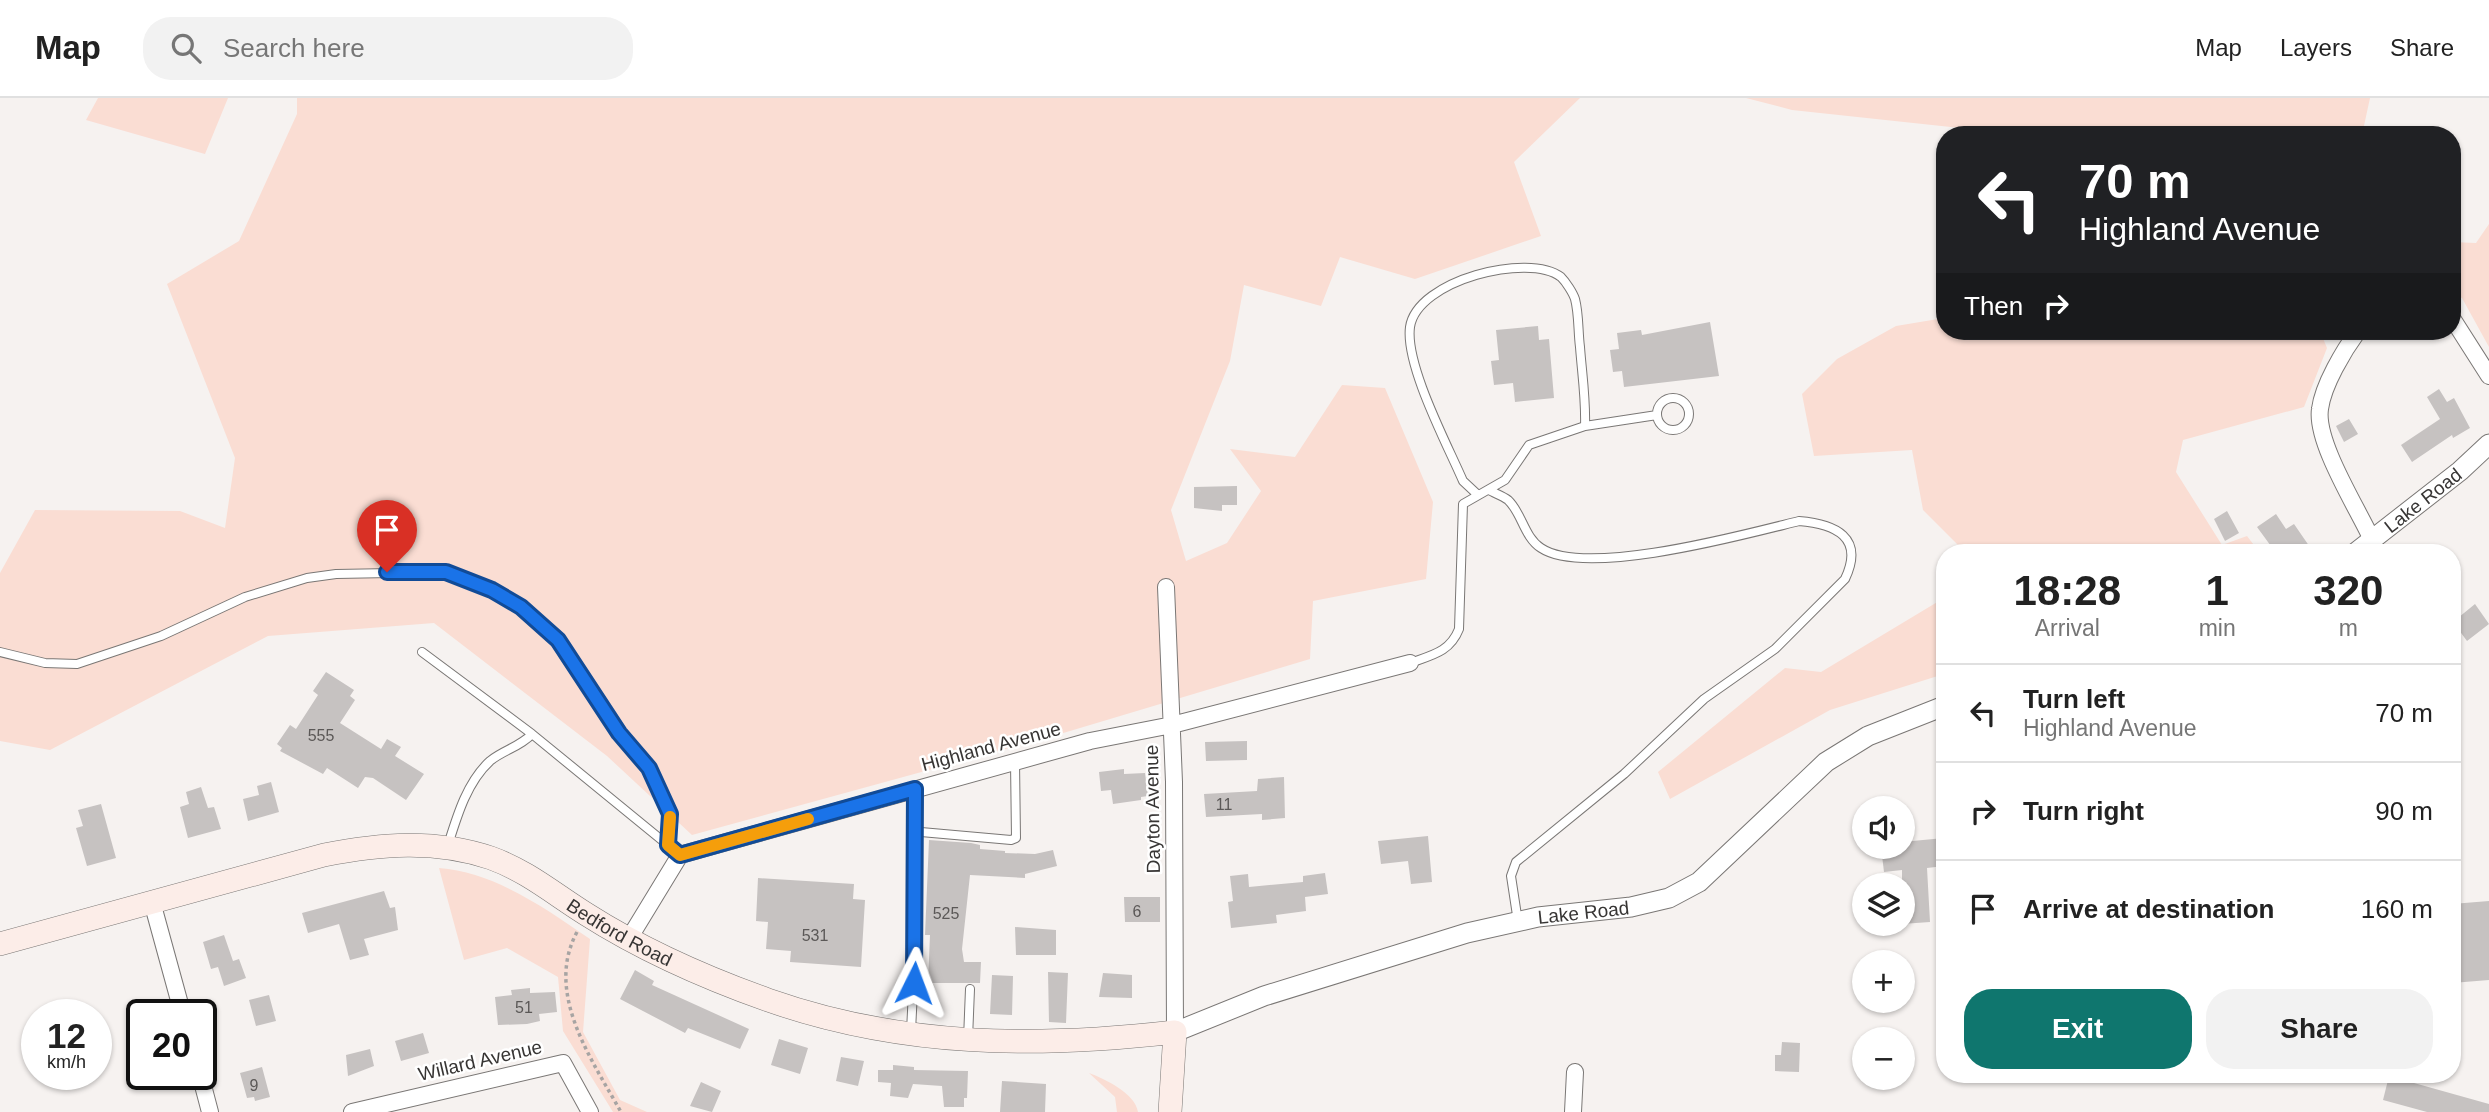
<!DOCTYPE html>
<meta charset="utf-8">
<style>
:root{--surface:#fff;--page:#f2f2f2;--text:#222;--muted:#767676;--line:#e0e0e0;--accent:#0f766e}
body{margin:0;font-family:Helvetica,sans-serif;background:var(--page);color:var(--text);height:100vh;display:flex;flex-direction:column;font-size:26px;white-space:nowrap}
*{box-sizing:border-box;margin:0}
p{font-size:23px;color:var(--muted)}
.icon{flex:none;width:38px;height:38px;fill:none;stroke:currentColor;stroke-width:2;stroke-linecap:round;stroke-linejoin:round}
.map{position:relative;flex:1;overflow:hidden}
.panel{position:absolute;left:1936px;top:446px;width:525px;height:539px;display:flex;flex-direction:column;background:var(--surface);border-radius:28px;box-shadow:0 2px 5px #0004}
.panel>*{flex:none}
.top-card{position:absolute;left:1936px;top:28px;width:525px;height:214px;border-radius:28px;box-shadow:0 2px 5px #0004;background:#202124;color:#fff;overflow:hidden}
.fabs{position:absolute;left:1852px;top:698px;display:grid;gap:14px}
.fabs a{display:grid;place-items:center;width:63px;height:63px;border-radius:50%;background:var(--surface);box-shadow:0 2px 5px #0004;font-size:35px}
.speed{position:absolute;left:21px;top:901px;display:flex;gap:14px;font-size:35px;font-weight:700;text-align:center}
.speed>*{display:grid;place-content:center;width:91px;height:91px;border-radius:50%;background:var(--surface);box-shadow:0 2px 5px #0004;line-height:1}
.speed small{font-size:18px;font-weight:400}
.speed .limit{border:4px solid #111;border-radius:10px;background:#fff;color:#111}
.pin{position:absolute;display:grid;place-items:center;width:60px;height:60px;color:#fff;margin:-72px -30px;border-radius:50% 50% 50% 0;rotate:-45deg;box-shadow:0 0 7px #0007}
.pin .icon{rotate:45deg}
.me{position:absolute;width:77px;margin:-38px;rotate:3deg;stroke-linejoin:round;filter:drop-shadow(0 0 5px #0008)}
.turn{display:flex;align-items:center;gap:24px;height:147px;padding:0 28px;font-size:32px}
.turn .icon{width:91px;height:91px;stroke-width:2.5}
.turn b{display:block;font-size:49px;line-height:60px}
.then{display:flex;align-items:center;height:66px;padding:0 28px;background:#0003;gap:14px;font-size:26px}
.eta{display:flex;justify-content:space-evenly;align-items:center;height:119px;text-align:center}
.eta b{font-size:42px;font-weight:800;line-height:49px}
.action{display:flex;gap:14px;margin-top:auto;padding:14px 28px}
.action a{flex:1;height:80px;border-radius:28px;background:var(--accent);color:#fff;font-size:28px;font-weight:800;line-height:80px;text-align:center}
.action a+a{background:var(--page);color:var(--text)}
ul{padding:0;list-style:none}
li{display:flex;align-items:center;gap:21px;height:98px;padding:0 28px;border-top:2px solid var(--line)}
li div{flex:1}
li b{display:block;font-size:26px}
li em{font-style:normal}
header{display:flex;align-items:center;gap:42px;box-sizing:border-box;height:98px;padding:0 35px;background:var(--surface);border-bottom:2px solid var(--line)}
header strong{font-size:33px}
nav{display:flex;gap:38px;margin-inline-start:auto;font-size:24px}
.search{width:490px;height:63px;background:var(--page);display:flex;align-items:center;gap:18px;box-sizing:border-box;padding:0 24px;border-radius:28px;color:var(--muted);font-size:26px}
.map>svg:first-child{display:block}
.green{fill:#faddd3}
.building{fill:#c6c2c1}
.lines{fill:none;stroke-linecap:round;stroke-linejoin:round}
.service-casing{stroke:#7a7775;stroke-width:10}
.minor-casing{stroke:#7a7775;stroke-width:18}
.tertiary-casing{stroke:#7a7775;stroke-width:21}
.secondary-casing{stroke:#7a7775;stroke-width:24}
.path{stroke:#a7a4a3;stroke-width:3.5;stroke-dasharray:3.5 3.5;stroke-linecap:butt}
.service{stroke:#fff;stroke-width:8}
.minor{stroke:#fff;stroke-width:16}
.tertiary{stroke:#fff;stroke-width:19}
.secondary{stroke:#fcede8;stroke-width:23}
.route-casing{stroke:#114b97;stroke-width:18}
.route{stroke:#1a73e8;stroke-width:12}
.slow{stroke:#f59e0b;stroke-width:12}
.labels{text-anchor:middle;stroke-width:5;stroke-linejoin:round;paint-order:stroke}
.number-label{font-size:16px;fill:#5b5857}
.street-label{font-size:19px;fill:#373534;stroke:#fff}
</style>
<header>
<strong>Map</strong>
<div class="search"><svg class="icon" aria-label="search" viewBox="0 0 24 24"><circle cx="10" cy="10" r="6"/><path d="M15 15l6 6"/></svg>Search here</div>
<nav><a>Map</a><a>Layers</a><a>Share</a></nav>
</header>
<div class="map">
<svg width="2489" height="1014" viewBox="0 0 2489 1014">
<rect width="100%" height="100%" fill="#f6f2f0"/>
<path class="green" d="M 98,0 L 228,0 L 205,56 L 86,22 Z
M 297,0 L 1580,0 L 1514,64 L 1541,138 L 1415,181 L 1340,159 L 1321,208 L 1244,187 L 1230,263 L 1171,412 L 1186,463 L 1227,445 L 1261,393 L 1230,351 L 1295,359 L 1342,287 L 1385,290 L 1433,404 L 1426,481 L 1313,503 L 1310,561 L 1060,636 L 692,737 L 607,658 L 434,525 L 268,538 L 50,652 L 0,643 L 0,475 L 35,412 L 180,413 L 225,430 L 235,360 L 167,186 L 239,143 L 297,16 Z
M 1746,0 L 2370,0 L 2362,37 L 1962,37 L 1960,30 L 1792,12 Z
M 2489,126 L 2489,249 L 2462,200 L 2452,196 L 2452,144 L 2476,145 Z
M 1944,220 L 1944,233 L 2320,233 L 2327,250 L 2304,309 L 2183,342 L 2176,374 L 2222,447 L 2247,438 L 2260,455 L 1966,455 L 1923,412 L 1912,352 L 1814,358 L 1802,296 L 1837,261 L 1896,228 Z
M 1944,500 L 1944,576 L 1830,612 L 1670,701 L 1658,674 L 1785,570 L 1821,574 Z
M 439,770 C 494,774 545,810 590,841 L 583,934 L 620,1002 L 647,1014 L 613,1014 L 563,933 L 558,879 L 507,850 L 464,862 Z
M 1089,975 C 1105,981 1135,995 1138,1014 L 1117,1014 L 1115,999 Z"/>
<path class="building" d="M 1710,224 L 1719,278 L 1624,289 L 1622,273 L 1613,274 L 1610,252 L 1619,251 L 1617,235 L 1641,232 L 1642,237 Z
M 1538,228 L 1539,242 L 1549,241 L 1554,300 L 1515,304 L 1513,285 L 1494,287 L 1491,263 L 1499,262 L 1496,232 Z
M 2439,291 L 2447,304 L 2454,300 L 2470,330 L 2453,340 L 2452,337 L 2412,364 L 2401,347 L 2440,321 L 2427,299 Z
M 2349,321 L 2358,336 L 2344,344 L 2336,328 Z
M 1237,388 L 1237,407 L 1222,407 L 1222,413 L 1194,410 L 1194,389 Z
M 2227,413 L 2239,435 L 2225,443 L 2214,421 Z
M 2276,416 L 2286,431 L 2294,426 L 2314,455 L 2276,455 L 2257,429 Z
M 2475,506 L 2489,526 L 2467,543 L 2453,524 Z
M 326,574 L 354,592 L 350,598 L 355,602 L 340,625 L 381,651 L 387,641 L 401,649 L 395,658 L 424,676 L 406,702 L 373,680 L 365,679 L 358,690 L 327,670 L 323,676 L 280,653 L 282,650 L 277,646 L 290,627 L 296,631 L 318,597 L 313,593 Z
M 1247,643 L 1247,662 L 1206,663 L 1205,644 Z
M 1124,671 L 1124,676 L 1145,675 L 1148,698 L 1141,699 L 1141,702 L 1113,706 L 1111,692 L 1101,693 L 1099,674 Z
M 1284,679 L 1285,720 L 1262,722 L 1262,716 L 1206,719 L 1204,696 L 1257,693 L 1258,681 Z
M 271,684 L 279,714 L 248,723 L 243,701 L 259,697 L 257,688 Z
M 201,689 L 208,710 L 214,709 L 221,731 L 188,740 L 180,709 L 189,706 L 186,694 Z
M 101,706 L 116,760 L 87,768 L 76,730 L 83,728 L 78,712 Z
M 1428,738 L 1432,784 L 1411,786 L 1408,763 L 1381,766 L 1378,743 Z
M 1944,740 L 1944,768 L 1927,770 L 1930,824 L 1902,826 L 1902,772 L 1884,774 L 1881,749 L 1902,749 L 1902,744 Z
M 929,742 L 971,745 L 980,747 L 980,751 L 1005,753 L 1005,755 L 1035,756 L 1053,752 L 1057,768 L 1025,776 L 1025,780 L 970,777 L 962,851 L 964,864 L 981,864 L 980,885 L 928,885 L 930,837 L 925,837 Z
M 1325,775 L 1328,796 L 1305,799 L 1306,813 L 1276,817 L 1277,825 L 1231,830 L 1228,804 L 1233,803 L 1230,778 L 1248,776 L 1249,789 L 1303,784 L 1303,778 Z
M 758,780 L 854,786 L 853,801 L 865,802 L 861,869 L 790,864 L 791,853 L 766,851 L 768,824 L 756,823 Z
M 384,793 L 390,810 L 395,809 L 398,832 L 364,841 L 369,857 L 350,862 L 339,826 L 308,835 L 302,815 Z
M 1124,799 L 1160,799 L 1160,824 L 1125,824 Z
M 2489,803 L 2489,882 L 2452,885 L 2452,806 Z
M 1015,829 L 1056,832 L 1056,857 L 1016,857 Z
M 224,837 L 233,863 L 239,861 L 246,880 L 224,888 L 218,869 L 211,871 L 203,844 Z
M 635,872 L 654,883 L 652,887 L 749,931 L 740,951 L 688,930 L 685,935 L 620,901 Z
M 1048,874 L 1068,875 L 1066,925 L 1049,924 Z
M 1103,875 L 1132,877 L 1132,900 L 1099,899 Z
M 992,877 L 1013,878 L 1012,917 L 990,916 Z
M 530,890 L 530,895 L 555,894 L 557,914 L 539,916 L 540,923 L 527,926 L 498,927 L 495,899 L 512,897 L 511,892 Z
M 269,897 L 276,923 L 256,928 L 249,902 Z
M 423,935 L 429,955 L 401,963 L 395,943 Z
M 779,941 L 808,950 L 800,976 L 771,967 Z
M 1782,944 L 1800,945 L 1799,974 L 1775,973 L 1775,957 L 1781,957 Z
M 370,951 L 374,968 L 348,978 L 346,957 Z
M 841,959 L 864,963 L 858,988 L 836,983 Z
M 893,967 L 914,969 L 914,972 L 968,973 L 967,1000 L 964,1000 L 964,1009 L 944,1009 L 942,988 L 913,986 L 908,1000 L 890,998 L 891,985 L 878,984 L 878,972 L 893,972 Z
M 262,969 L 270,999 L 255,1003 L 254,999 L 247,1000 L 240,975 Z
M 2389,978 L 2489,1006 L 2489,1014 L 2427,1014 L 2383,1002 Z
M 1002,983 L 1046,986 L 1045,1014 L 1000,1014 Z
M 701,984 L 721,993 L 712,1014 L 690,1008 Z"/>
<g class="lines">
<defs>
<path id="service" d="M1657 316a16 16 0 1 1 32 0a16 16 0 1 1-32 0Z
M 1585,328 L 1657,317
M 1489,392 C 1494,395 1503,398 1508,402 C 1522,415 1524,439 1541,450 C 1586,480 1746,436 1799,423 C 1835,426 1865,439 1845,481 L 1775,551 L 1704,601 L 1624,676 L 1516,764 L 1511,778 L 1518,824
M 0,554 L 45,565 L 77,566 L 161,538 L 245,499 L 307,480 L 336,476 L 446,474 L 492,492 L 521,509 L 558,542 L 619,635 L 649,670 L 670,716 L 668,747
M 422,554 L 532,636 C 520,649 503,652 490,663 C 467,684 457,718 448,747
M 1410,565 C 1432,557 1450,554 1459,531 L 1463,406 L 1505,382 L 1529,347 L 1585,328 C 1586,301 1582,276 1580,249 C 1578,234 1579,216 1575,201 C 1573,195 1566,184 1561,179 C 1529,154 1417,182 1410,229 C 1405,267 1447,346 1463,383 L 1478,397
M 532,636 L 680,757
M 915,691 L 916,736
M 911,933 L 916,834 L 914,741 L 921,734 L 1011,742 L 1016,740 L 1015,664
M 968,941 L 970,891"/>
<path id="minor" d="M 2452,220 L 2489,278
M 2358,233 C 2344,252 2323,287 2320,311 C 2315,344 2358,411 2372,442
M 1166,489 L 1174,684 L 1175,934
M 152,804 L 183,917
M 630,839 L 680,757 L 1090,643 L 1172,627 L 1410,565
M 200,976 L 210,1014
M 352,1014 L 563,965 L 590,1014
M 1573,1014 L 1575,974"/>
<g id="tertiary">
<path id="s1" d="M 2355,455 L 2460,373 L 2489,346"/>
<path id="s2" d="M 1175,934 L 1264,898 L 1467,835 L 1538,819 L 1631,809 L 1669,800 L 1699,784 L 1826,664 L 1868,638 L 1944,608"/>
</g>
<g id="secondary">
<path id="s3" d="M 0,846 L 324,757 C 380,746 435,741 491,760 C 527,773 554,796 586,816 C 641,851 706,880 768,902 C 902,949 1035,950 1175,934 L 1170,1014"/>
</g>
</defs>
<use href="#service" class="service-casing"/>
<use href="#minor" class="minor-casing"/>
<use href="#tertiary" class="tertiary-casing"/>
<use href="#secondary" class="secondary-casing"/>
<path class="path" d="M 577,834 C 544,895 592,962 621,1014"/>
<use href="#service" class="service"/>
<use href="#minor" class="minor"/>
<use href="#tertiary" class="tertiary"/>
<use href="#secondary" class="secondary"/>
</g>
<g class="lines">
<defs>
<path id="route" d="M 387,474 L 446,474 L 492,492 L 521,509 L 558,542 L 619,635 L 649,670 L 670,716 L 668,747 L 680,757 L 915,691 L 914,885"/>
</defs>
<use href="#route" class="route-casing"/>
<use href="#route" class="route"/>
<path class="slow" d="M 670,719 L 668,747 L 680,757 L 808,721"/>
</g>
<g class="labels">
<g class="number-label">
<text x="321" y="643">555</text>
<text x="1224" y="712">11</text>
<text x="1137" y="819">6</text>
<text x="946" y="821">525</text>
<text x="815" y="843">531</text>
<text x="524" y="915">51</text>
<text x="254" y="993">9</text>
</g>
<g class="street-label">
<text dy="7" stroke="none"><textPath href="#s1" startOffset="86">Lake Road</textPath></text>
<text transform="translate(991 648) rotate(-15)" y="7">Highland Avenue</text>
<text transform="translate(1152 711) rotate(-91)" y="7">Dayton Avenue</text>
<text dy="7" stroke="none"><textPath href="#s2" startOffset="427">Lake Road</textPath></text>
<text dy="7" stroke="none"><textPath href="#s3" startOffset="654">Bedford Road</textPath></text>
<text transform="translate(480 962) rotate(-13)" y="7">Willard Avenue</text>
</g>
</g>
</svg>
<div class="fabs">
<a><svg class="icon" aria-label="sound" viewBox="0 0 24 24"><path d="M4 9h4l5-4v14l-5-4H4zM17 9q2 3 0 6"/></svg></a>
<a><svg class="icon" aria-label="layers" viewBox="0 0 24 24"><path d="M12 4l9 5-9 5-9-5zM3 14l9 5 9-5"/></svg></a>
<a>+</a>
<a>−</a>
</div>
<div class="speed"><div>12<small>km/h</small></div><div class="limit">20</div></div>
<div class="pin" style="left:387px;top:474px;background:#d93025"><svg class="icon" aria-label="arrive" viewBox="0 0 24 24"><path d="M6 21V4h12l-3 4 3 4H6"/></svg></div>
<svg class="me" style="left:914px;top:885px" viewBox="-20 -20 40 40"><path d="M0-17L14 15 0 8-14 15z" fill="#1a73e8" stroke="#fff" stroke-width="4"/></svg>
<div class="top-card">
<div class="turn"><svg class="icon" aria-label="left" viewBox="0 0 24 24"><path d="M17 20v-9H6M10 6l-5 5 5 5"/></svg><div><b>70 m</b>Highland Avenue</div></div>
<div class="then">Then<svg class="icon" aria-label="right" viewBox="0 0 24 24"><path d="M7 20v-9h11M14 6l5 5-5 5"/></svg></div>
</div>
<section class="panel">
<div class="eta">
<div><b>18:28</b><p>Arrival</p></div>
<div><b>1</b><p>min</p></div>
<div><b>320</b><p>m</p></div>
</div>
<ul>
<li><svg class="icon" aria-label="left" viewBox="0 0 24 24"><path d="M17 20v-9H6M10 6l-5 5 5 5"/></svg><div><b>Turn left</b><p>Highland Avenue</p></div><em>70 m</em></li>
<li><svg class="icon" aria-label="right" viewBox="0 0 24 24"><path d="M7 20v-9h11M14 6l5 5-5 5"/></svg><div><b>Turn right</b></div><em>90 m</em></li>
<li><svg class="icon" aria-label="arrive" viewBox="0 0 24 24"><path d="M6 21V4h12l-3 4 3 4H6"/></svg><div><b>Arrive at destination</b></div><em>160 m</em></li>
</ul>
<div class="action"><a>Exit</a><a>Share</a></div>
</section>
</div>
